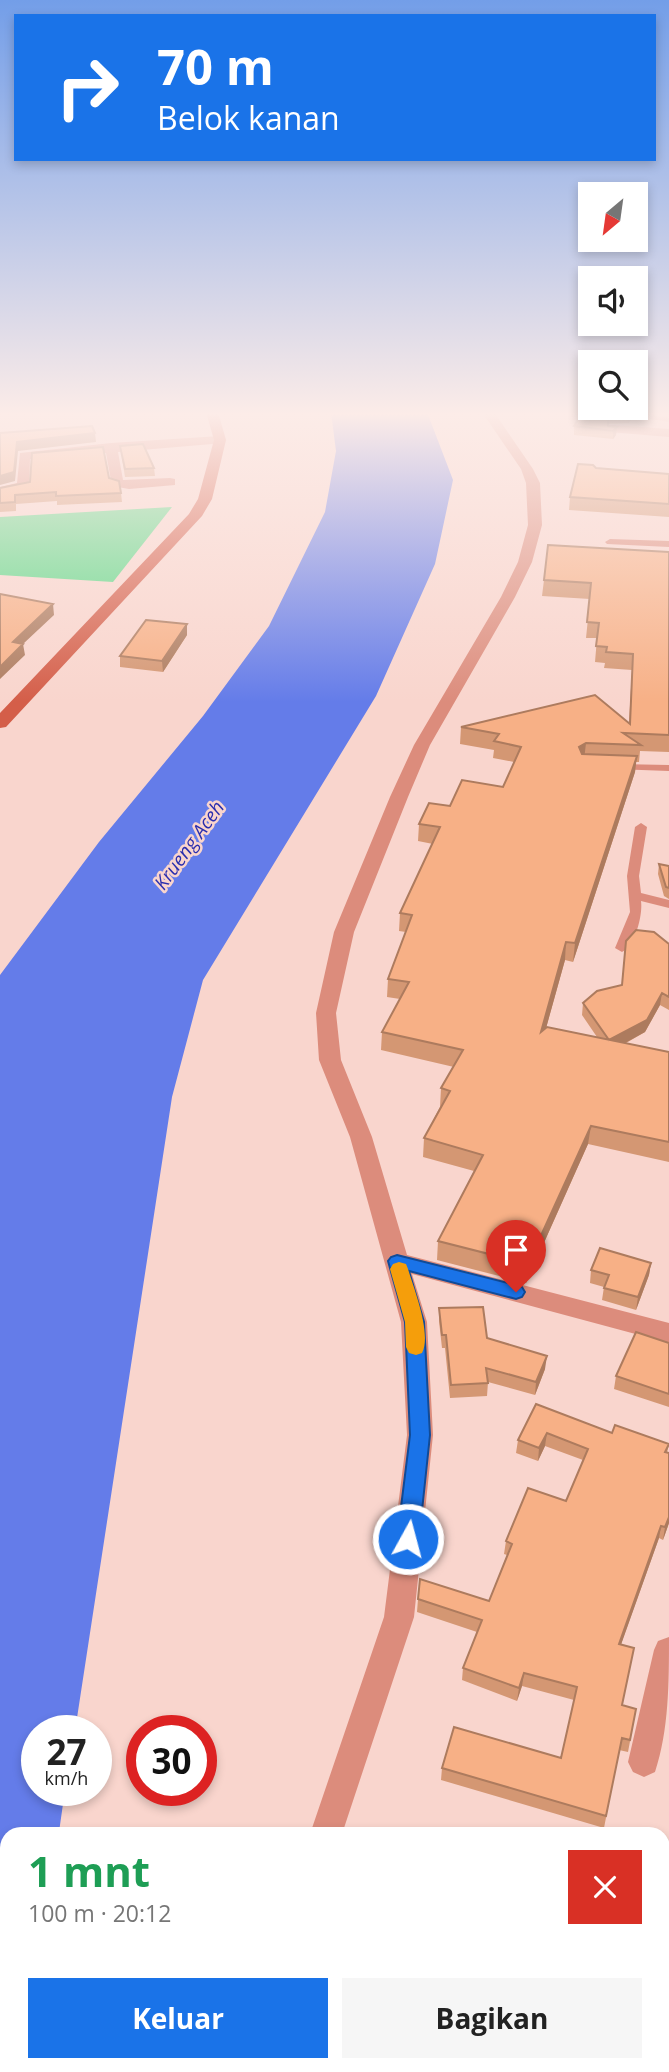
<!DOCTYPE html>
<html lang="id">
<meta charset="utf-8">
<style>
:root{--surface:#fff;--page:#f6f6f6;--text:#222;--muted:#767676;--accent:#1a73e8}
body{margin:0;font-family:"Open Sans",sans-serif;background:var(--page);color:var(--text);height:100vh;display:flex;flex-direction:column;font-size:26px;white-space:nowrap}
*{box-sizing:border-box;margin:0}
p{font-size:23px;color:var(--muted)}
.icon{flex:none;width:38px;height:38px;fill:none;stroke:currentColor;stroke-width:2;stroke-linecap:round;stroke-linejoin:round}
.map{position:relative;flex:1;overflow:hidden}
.sheet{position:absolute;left:0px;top:1827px;width:670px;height:245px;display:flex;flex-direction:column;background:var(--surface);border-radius:21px 21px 0 0;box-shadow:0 4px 10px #0003}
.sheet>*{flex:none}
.hud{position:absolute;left:14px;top:14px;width:642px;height:147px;border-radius:0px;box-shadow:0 4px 10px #0003;background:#1a73e8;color:#fff;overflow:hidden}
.needle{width:46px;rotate:209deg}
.controls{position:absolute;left:578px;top:182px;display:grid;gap:14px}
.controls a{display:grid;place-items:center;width:70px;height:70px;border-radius:0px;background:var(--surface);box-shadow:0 4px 10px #0003;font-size:35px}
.speed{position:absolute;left:21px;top:1715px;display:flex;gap:14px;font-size:35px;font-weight:700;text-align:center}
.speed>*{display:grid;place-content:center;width:91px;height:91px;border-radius:50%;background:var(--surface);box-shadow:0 4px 10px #0003;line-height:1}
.speed small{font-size:18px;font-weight:400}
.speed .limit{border:10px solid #d22;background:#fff;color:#111}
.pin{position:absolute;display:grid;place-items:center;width:60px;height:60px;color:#fff;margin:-72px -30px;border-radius:50% 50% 50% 0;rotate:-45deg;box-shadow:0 0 7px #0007}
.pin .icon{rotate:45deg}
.me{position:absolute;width:77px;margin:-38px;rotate:7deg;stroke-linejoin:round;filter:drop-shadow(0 0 5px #0008)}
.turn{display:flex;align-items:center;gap:24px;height:147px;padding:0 28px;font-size:32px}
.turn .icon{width:91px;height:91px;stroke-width:2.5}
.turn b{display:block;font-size:49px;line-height:60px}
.round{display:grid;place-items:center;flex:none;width:74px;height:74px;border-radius:0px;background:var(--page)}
.headline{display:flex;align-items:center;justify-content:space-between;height:119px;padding:0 28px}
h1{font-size:42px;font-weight:700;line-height:52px;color:#1e9e55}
.cta{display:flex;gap:14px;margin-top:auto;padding:14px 28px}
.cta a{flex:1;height:80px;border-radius:0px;background:var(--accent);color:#fff;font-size:28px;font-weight:700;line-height:80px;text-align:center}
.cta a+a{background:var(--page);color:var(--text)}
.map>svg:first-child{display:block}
.green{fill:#58d884}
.water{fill:#647ce9}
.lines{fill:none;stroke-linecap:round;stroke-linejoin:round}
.lane{fill:#dc8c7c;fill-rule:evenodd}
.street{fill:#dc8c7c;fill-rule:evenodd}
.secondary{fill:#d45e49;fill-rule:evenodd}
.wall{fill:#d49773}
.shaded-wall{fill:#ad7b5e}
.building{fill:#f7b086;stroke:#ad7b5e;stroke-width:2}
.route{fill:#1a73e8;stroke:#114b97;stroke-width:2}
.slow{fill:#f59e0b}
.labels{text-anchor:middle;stroke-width:5;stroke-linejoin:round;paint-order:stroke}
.water-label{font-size:19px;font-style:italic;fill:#2a2eae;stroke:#f9d5cd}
</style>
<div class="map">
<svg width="669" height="2072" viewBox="0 0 669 2072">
<rect width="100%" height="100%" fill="#f9d5cd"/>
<path class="green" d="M 172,507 L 113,582 L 0,575 L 0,517 Z"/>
<path class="water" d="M 331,412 L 427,412 L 453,480 L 435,564 L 376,696 L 203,980 L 172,1097 L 75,1731 L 37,1731 L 37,1790 L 65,1790 L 59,1832 L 58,1834 L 7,1834 L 7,1972 L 0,1990 L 0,975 L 99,842 L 203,716 L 269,626 L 325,512 L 336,451 Z"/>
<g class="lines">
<path class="lane" d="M 611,412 L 634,412 L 669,418 L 669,422 Z
M 610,539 L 669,541 L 669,547 L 607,544 L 605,542 Z
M 618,764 L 669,765 L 669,771 L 614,769 L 612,767 Z
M 641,823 L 647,827 L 639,876 L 641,893 L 669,900 L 669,908 L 641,901 C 643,915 635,946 622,952 L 615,948 L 630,912 L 627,876 L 635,827 Z"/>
<path class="street" d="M 482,412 L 494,412 L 533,469 L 540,483 L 542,525 L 532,562 L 515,597 L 430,745 L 408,797 L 354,932 L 336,1013 L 341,1060 L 372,1137 L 407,1255 L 669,1323 L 669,1343 L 412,1274 L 427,1322 L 433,1435 L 414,1617 L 342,1834 L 310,1834 L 384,1617 L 407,1435 L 401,1322 L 350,1137 L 319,1060 L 316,1013 L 334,932 L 390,797 L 414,745 L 501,597 L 518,562 L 528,525 L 526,483 L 521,469 Z
M 613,425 L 669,429 L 669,437 L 609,432 L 609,426 Z
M 220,436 L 224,437 L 224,443 L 118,452 L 123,480 L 170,478 L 175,479 L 175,485 L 129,489 L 112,486 L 106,453 L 30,459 L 29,489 L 0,495 L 0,487 L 17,483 L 20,453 L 111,443 Z
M 669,1637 C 669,1682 669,1730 655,1772 L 644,1777 L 633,1772 L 628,1762 L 654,1650 L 658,1641 Z
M 218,2065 L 254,2065 L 251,2072 L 215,2072 Z"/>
<path class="secondary" d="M 206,412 L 218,412 L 226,440 L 212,499 L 202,516 L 6,727 L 0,728 L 0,713 L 189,514 L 198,499 L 214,440 Z"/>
</g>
<path class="wall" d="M 561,412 L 634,412 L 633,418 L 628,423 L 608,424 L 608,426 L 617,427 L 616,435 L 613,439 L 574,435 L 574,426 L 581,416 Z
M 120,446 L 154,468 L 155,476 L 125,477 Z
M 596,468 L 669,474 L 669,517 L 569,510 L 570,497 Z
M 109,478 L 121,493 L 122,502 L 57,505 L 57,501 L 16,504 L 16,511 L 0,512 L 0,488 Z
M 669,552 L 669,752 L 640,751 L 639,762 L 636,762 L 635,772 L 573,962 L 565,960 L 546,1028 L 597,1037 L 582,1015 L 583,1003 L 621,985 L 669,944 L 669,1010 L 660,1005 L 645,1032 L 626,1043 L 669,1052 L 669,1162 L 588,1144 L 526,1283 L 437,1260 L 438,1241 L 474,1171 L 423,1157 L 424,1138 L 440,1107 L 441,1088 L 454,1067 L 381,1050 L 382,1032 L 400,999 L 387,997 L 388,979 L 406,932 L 399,931 L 400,913 L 433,844 L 418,841 L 419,824 L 450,806 L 503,787 L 514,762 L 493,758 L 494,750 L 460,744 L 461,727 L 629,723 L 632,670 L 604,668 L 605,663 L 595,662 L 597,638 L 586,638 L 590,599 L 542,596 L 544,580 Z
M 187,624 L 187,635 L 163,672 L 120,667 L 120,656 Z
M 659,864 L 669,866 L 669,899 L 664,896 L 658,874 Z
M 651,1263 L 649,1275 L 636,1310 L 602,1300 L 604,1287 L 590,1283 L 591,1270 Z
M 439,1308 L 487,1338 L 545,1369 L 535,1395 L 488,1382 L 487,1396 L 450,1398 L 445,1348 L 442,1348 L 439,1321 Z
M 669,1343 L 669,1407 L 614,1389 L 616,1376 Z
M 536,1404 L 612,1433 L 669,1444 L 667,1453 L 669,1453 L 669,1523 L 663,1540 L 659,1538 L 621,1644 L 622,1705 L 636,1709 L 628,1752 L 619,1750 L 604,1828 L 441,1780 L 442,1768 L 561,1758 L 574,1700 L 522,1686 L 517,1701 L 462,1680 L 463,1668 L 477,1632 L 417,1612 L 418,1599 L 489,1601 L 507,1555 L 504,1554 L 506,1541 L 566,1501 L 583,1460 L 545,1446 L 538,1461 L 516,1453 L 518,1440 Z
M 663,1911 L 669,1913 L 669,1995 L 663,1993 Z"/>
<path class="shaded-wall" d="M 632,412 L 634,412 L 633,418 L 628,423 L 629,415 Z
M 617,427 L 616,435 L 613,439 L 613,431 Z
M 95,433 L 96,442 L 18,451 L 15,481 L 0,485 L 0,476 L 17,442 Z
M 53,604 L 54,615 L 23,644 L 25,655 L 0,679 L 0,667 L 13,642 Z
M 187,624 L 187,635 L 163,672 L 162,661 Z
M 586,743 L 584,760 L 579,747 Z
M 637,756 L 635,772 L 573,962 L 575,943 Z
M 566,942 L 565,960 L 540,1050 L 541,1032 Z
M 662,993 L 660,1005 L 645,1032 L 607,1053 L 609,1040 Z
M 591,1126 L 588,1144 L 526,1283 L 528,1264 Z
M 651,1263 L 649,1275 L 636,1310 L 638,1297 Z
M 547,1356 L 545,1369 L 535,1395 L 536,1382 Z
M 547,1433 L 545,1446 L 538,1461 L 539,1448 Z
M 669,1517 L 669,1523 L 663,1540 L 665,1527 Z
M 661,1526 L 659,1538 L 617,1656 L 619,1644 Z
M 524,1673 L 522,1686 L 517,1701 L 519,1688 Z
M 446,2065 L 451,2065 L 447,2072 L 443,2072 Z"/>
<path class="building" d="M 583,412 L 632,412 L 629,415 L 608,416 L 608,426 L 617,427 L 613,431 L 574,426 Z
M 92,426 L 95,433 L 17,442 L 14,472 L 0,476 L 0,433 Z
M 143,444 L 154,468 L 125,469 L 120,446 Z
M 103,447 L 109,478 L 119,481 L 121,493 L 56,496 L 56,492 L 15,495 L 15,502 L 0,503 L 0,488 L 30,482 L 32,453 Z
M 578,464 L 593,465 L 596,468 L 669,474 L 669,504 L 570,497 Z
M 548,545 L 669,552 L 669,735 L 623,733 L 641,745 L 586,743 L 579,747 L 582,754 L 637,756 L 575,943 L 566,942 L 541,1032 L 547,1027 L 669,1052 L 669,1142 L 591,1126 L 528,1264 L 438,1241 L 483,1155 L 424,1138 L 450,1091 L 441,1088 L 463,1050 L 382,1032 L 409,982 L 388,979 L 412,915 L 400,913 L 440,827 L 419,824 L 429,803 L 450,806 L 462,780 L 503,787 L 521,747 L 494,741 L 499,734 L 461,727 L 595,695 L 630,724 L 633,654 L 606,652 L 607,647 L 596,646 L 599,623 L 587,622 L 591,583 L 544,580 Z
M 0,594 L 53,604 L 13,642 L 23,644 L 0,667 Z
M 146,620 L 187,624 L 162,661 L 120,656 Z
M 659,864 L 669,866 L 669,888 L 666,887 Z
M 636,930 L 654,932 L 669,944 L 669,997 L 662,993 L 647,1020 L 609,1040 L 583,1003 L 597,991 L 622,985 L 626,941 Z
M 600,1248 L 651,1263 L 638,1297 L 604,1288 L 609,1275 L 591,1270 Z
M 483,1307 L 487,1338 L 547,1356 L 536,1382 L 486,1368 L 488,1383 L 451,1385 L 446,1335 L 442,1335 L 439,1308 Z
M 636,1332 L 669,1343 L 669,1394 L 616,1376 Z
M 536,1404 L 612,1433 L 615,1425 L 669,1444 L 665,1452 L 669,1453 L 669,1517 L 665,1527 L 661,1526 L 619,1644 L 634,1648 L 622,1705 L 636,1709 L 630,1740 L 622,1738 L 606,1816 L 442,1768 L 454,1727 L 561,1758 L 577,1687 L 524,1673 L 519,1688 L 463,1668 L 482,1620 L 418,1599 L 420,1579 L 489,1601 L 512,1544 L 506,1541 L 528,1488 L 566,1501 L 588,1449 L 547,1433 L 539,1448 L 518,1440 Z
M 663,1911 L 669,1913 L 669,1983 L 663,1981 Z
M 298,2065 L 446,2065 L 443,2072 L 294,2072 Z"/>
<linearGradient id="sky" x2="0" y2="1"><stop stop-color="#739ee8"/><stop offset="0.59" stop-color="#fcece8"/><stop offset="1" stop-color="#fcece8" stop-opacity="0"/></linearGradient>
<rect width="669" height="702" fill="url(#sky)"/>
<path class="route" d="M 397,1255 L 516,1285 L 522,1287 L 525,1292 L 522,1297 L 516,1299 L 409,1271 L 424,1322 L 430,1435 L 419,1539 L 415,1546 L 408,1548 L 400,1546 L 397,1539 L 410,1435 L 405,1322 L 388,1261 L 391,1257 Z"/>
<path class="slow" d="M 399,1262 L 406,1264 L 408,1269 C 414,1289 432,1334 422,1353 L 416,1355 L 409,1353 L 406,1347 L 405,1322 L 390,1269 L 393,1264 Z"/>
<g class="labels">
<g class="water-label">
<text transform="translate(189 845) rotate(-54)" y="7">Krueng Aceh</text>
</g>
</g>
</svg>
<div class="controls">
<a><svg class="needle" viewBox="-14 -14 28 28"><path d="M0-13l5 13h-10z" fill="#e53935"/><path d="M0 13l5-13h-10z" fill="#767676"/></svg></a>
<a><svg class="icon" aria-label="sound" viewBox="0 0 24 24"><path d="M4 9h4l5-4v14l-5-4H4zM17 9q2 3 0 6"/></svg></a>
<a><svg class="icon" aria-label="search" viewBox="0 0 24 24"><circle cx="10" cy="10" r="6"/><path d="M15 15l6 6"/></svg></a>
</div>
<div class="speed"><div>27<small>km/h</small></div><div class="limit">30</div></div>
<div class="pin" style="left:516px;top:1292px;background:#d93025"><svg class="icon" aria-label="arrive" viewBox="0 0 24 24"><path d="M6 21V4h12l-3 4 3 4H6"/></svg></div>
<svg class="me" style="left:408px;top:1539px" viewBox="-20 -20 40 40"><circle r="17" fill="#1a73e8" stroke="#fff" stroke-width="3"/><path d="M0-11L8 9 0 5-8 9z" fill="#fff"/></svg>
<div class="hud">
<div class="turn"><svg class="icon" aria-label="right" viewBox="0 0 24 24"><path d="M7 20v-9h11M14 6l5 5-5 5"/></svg><div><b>70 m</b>Belok kanan</div></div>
</div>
<section class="sheet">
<div class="headline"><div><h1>1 mnt</h1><p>100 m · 20:12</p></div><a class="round" style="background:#d93025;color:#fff"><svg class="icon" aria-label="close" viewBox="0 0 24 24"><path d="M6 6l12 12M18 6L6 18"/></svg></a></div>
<div class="cta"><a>Keluar</a><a>Bagikan</a></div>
</section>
</div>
